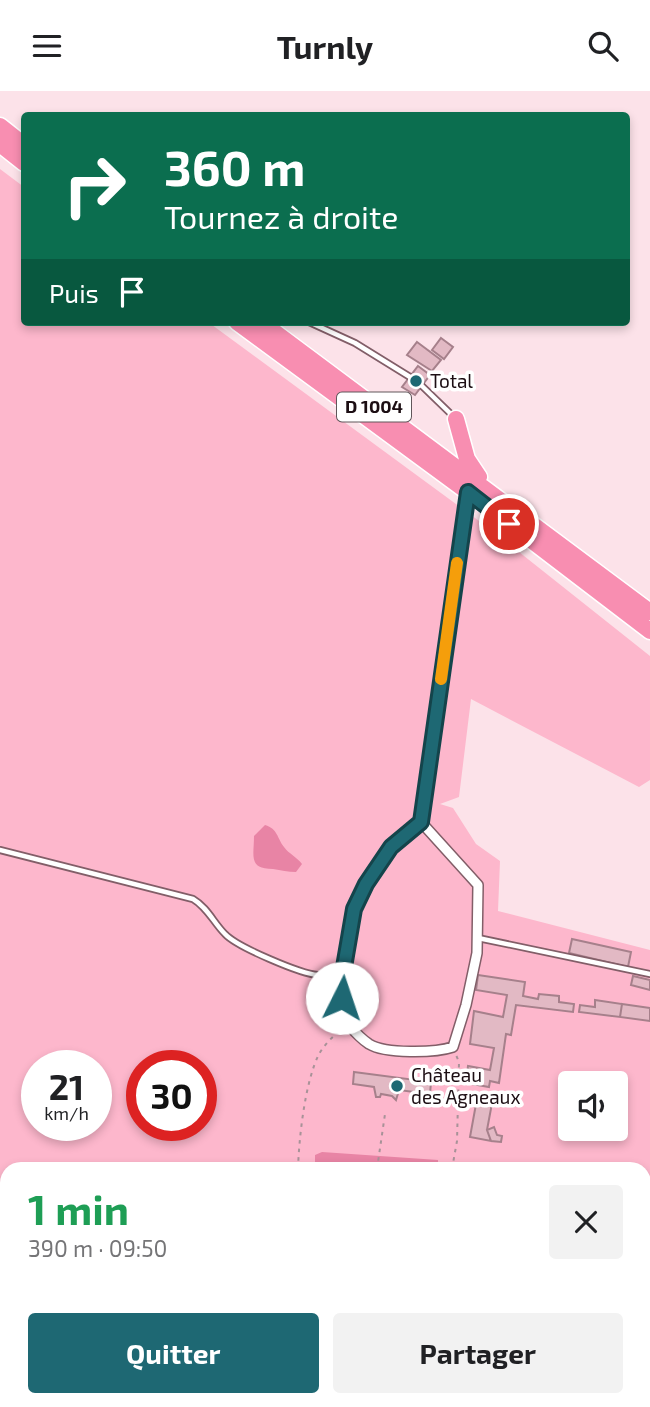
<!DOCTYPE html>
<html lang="fr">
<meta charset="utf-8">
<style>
:root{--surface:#fff;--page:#f2f2f2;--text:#202124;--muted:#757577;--accent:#1e6873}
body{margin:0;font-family:"Exo 2",sans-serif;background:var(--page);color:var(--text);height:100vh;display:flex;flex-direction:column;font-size:26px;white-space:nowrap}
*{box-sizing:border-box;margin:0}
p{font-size:23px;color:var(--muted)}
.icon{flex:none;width:38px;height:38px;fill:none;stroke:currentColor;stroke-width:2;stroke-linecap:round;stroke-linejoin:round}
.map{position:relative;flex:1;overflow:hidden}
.drawer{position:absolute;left:0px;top:1071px;width:651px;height:245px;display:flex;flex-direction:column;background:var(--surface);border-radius:21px 21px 0 0;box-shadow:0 4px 10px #0003}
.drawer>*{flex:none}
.banner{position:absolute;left:21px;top:21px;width:609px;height:214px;border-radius:7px;box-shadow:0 4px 10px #0003;background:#0b6e4f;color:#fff;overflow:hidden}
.controls{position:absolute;left:558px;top:980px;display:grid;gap:14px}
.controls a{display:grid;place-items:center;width:70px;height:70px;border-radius:7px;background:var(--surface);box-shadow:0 4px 10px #0003;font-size:35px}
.speed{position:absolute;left:21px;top:959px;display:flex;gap:14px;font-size:35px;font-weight:700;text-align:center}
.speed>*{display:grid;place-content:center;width:91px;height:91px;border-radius:50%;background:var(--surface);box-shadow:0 4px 10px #0003;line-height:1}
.speed small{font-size:18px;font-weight:400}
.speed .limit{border:10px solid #d22;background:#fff;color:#111}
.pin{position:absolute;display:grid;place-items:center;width:60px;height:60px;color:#fff;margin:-30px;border:4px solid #fff;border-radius:50%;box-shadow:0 2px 7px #0007}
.me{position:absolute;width:77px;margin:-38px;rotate:4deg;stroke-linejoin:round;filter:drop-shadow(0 0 5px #0008)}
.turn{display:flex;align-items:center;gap:24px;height:147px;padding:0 28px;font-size:32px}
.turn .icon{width:91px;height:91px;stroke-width:2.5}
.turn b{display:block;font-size:49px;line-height:60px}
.then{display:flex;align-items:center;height:66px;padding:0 28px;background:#0003;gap:14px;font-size:26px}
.round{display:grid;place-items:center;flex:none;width:74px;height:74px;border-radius:7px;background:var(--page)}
.headline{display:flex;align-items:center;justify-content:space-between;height:119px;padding:0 28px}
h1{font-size:42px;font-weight:700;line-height:52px;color:#1e9e55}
.cta{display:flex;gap:14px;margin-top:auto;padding:14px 28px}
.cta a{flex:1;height:80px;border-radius:7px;background:var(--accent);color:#fff;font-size:28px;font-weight:700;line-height:80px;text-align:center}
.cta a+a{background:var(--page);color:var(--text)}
header{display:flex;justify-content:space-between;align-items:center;height:91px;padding:0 28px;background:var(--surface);font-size:32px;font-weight:700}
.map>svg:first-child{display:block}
.green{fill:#fdb7cc;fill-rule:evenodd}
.water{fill:#e884a5}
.building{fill:#e2b9c4;stroke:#a6808b;stroke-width:2}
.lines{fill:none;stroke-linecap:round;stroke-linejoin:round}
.lane-casing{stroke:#825e68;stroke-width:8}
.street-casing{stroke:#825e68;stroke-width:12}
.highway-casing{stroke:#fff;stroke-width:19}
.path{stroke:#a89298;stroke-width:2;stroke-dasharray:3.5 5;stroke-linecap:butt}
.lane{stroke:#fff;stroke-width:4.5}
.street{stroke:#fff;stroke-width:9}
.highway{stroke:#f88eb1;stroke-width:16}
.route-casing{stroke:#14444b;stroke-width:18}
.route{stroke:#1e6873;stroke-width:12}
.slow{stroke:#f59e0b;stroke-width:12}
.poi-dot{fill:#1e6873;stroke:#fff;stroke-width:2.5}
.labels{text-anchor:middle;stroke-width:7;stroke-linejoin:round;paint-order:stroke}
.shield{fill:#fff;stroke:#60565a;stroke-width:2}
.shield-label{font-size:18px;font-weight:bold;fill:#1c0e13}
.poi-label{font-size:19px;fill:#1c0e13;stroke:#fff;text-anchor:start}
</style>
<header><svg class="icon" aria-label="menu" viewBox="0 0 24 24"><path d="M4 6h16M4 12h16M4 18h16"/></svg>Turnly<svg class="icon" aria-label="search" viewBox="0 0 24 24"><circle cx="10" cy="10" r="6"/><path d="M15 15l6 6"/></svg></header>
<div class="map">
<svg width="650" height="1316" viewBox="0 0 650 1316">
<rect width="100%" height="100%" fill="#fce2e9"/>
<path class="green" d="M 0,78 L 24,96 L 24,231 L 208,231 L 490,438 L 650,565 L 650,689 L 639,696 L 471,608 L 459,706 L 440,713 L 453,717 L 476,753 L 500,770 L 498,820 L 650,859 L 650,1316 L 0,1316 ZM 37,975 L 96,975 L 96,1034 L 37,1034 ZM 142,975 L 201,975 L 201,1034 L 142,1034 ZM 570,992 L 616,992 L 616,1038 L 570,1038 ZM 7,1078 L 644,1078 L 644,1309 L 7,1309 Z"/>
<path class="water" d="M 265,734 C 278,738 277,747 284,756 C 289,763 297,766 302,773 L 296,781 C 288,781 281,779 273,778 C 248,778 254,765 254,745 Z
M 322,1061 L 438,1069 L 438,1078 L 320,1078 L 315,1075 L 315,1064 Z"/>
<path class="building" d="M 441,247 L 453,256 L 444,268 L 432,259 Z
M 417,251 L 441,269 L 432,280 L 407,264 Z
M 418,275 L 430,284 L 415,304 L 402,296 Z
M 572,848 L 631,861 L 628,876 L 569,862 Z
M 478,884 L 525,891 L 523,905 L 538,908 L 539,903 L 559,905 L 559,911 L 574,913 L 573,921 L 516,914 L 511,944 L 506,943 L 499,992 L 490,990 L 489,996 L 466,992 L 468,975 L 490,979 L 494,957 L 470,953 L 474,920 L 503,926 L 507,904 L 476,899 Z
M 633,885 L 650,889 L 650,899 L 631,894 Z
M 595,909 L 622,913 L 620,926 L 579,921 L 580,914 L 595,916 Z
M 622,913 L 650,917 L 650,930 L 620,926 Z
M 354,981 L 431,991 L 430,1003 L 399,999 L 396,1009 L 392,1005 L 381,1003 L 380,1006 L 376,1006 L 374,996 L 353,993 Z
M 478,1002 L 493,1007 L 487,1039 L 491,1050 L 470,1046 Z
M 494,1036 L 497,1044 L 502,1045 L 501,1051 L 491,1050 L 487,1039 Z"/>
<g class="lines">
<defs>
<path id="lane" d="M 309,231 L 355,252 L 410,286
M 422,295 L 453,325
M 0,759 L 193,808 C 208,817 213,831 225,843 C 237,856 301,883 318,884 C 328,885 336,881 343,876
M 478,847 L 650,883
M 318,885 L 342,907"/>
<path id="street" d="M 421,731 L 478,794 L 477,862 L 466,914 L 453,956 C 435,962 385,963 369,953 C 363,949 354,940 349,934 C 335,915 348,842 354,819 C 357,811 361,802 365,795 C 382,765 395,752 421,731 L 468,401"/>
<path id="highway" d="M 0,35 L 24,54
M 0,53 L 24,72
M 237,231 L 468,401 L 650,540
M 261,231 L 650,521
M 456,328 L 467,368 L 479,386"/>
</defs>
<use href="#lane" class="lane-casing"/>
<use href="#street" class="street-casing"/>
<use href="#highway" class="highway-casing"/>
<path class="path" d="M 298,1078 C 299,1046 305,991 319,963 C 325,953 333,945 342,938
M 377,1078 L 385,1023
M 452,1078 L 457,1050 L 459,971 L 456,964
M 644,1108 L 650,1104
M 16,1316 L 43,1309"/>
<use href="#lane" class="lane"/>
<use href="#street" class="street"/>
<use href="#highway" class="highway"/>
</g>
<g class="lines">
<defs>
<path id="route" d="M 342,907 L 344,876 L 354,818 L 366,793 L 391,756 L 421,731 L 468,401 L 509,433"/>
</defs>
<use href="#route" class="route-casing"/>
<use href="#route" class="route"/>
<path class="slow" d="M 441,588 L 457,472"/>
</g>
<g class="poi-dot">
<circle cx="416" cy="290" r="7"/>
<circle cx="397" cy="995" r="7"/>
</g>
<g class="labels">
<rect class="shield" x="337" y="301.5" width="74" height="29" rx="5"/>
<g class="shield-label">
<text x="374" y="322">D 1004</text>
</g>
<g class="poi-label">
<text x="430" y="297">Total</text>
<text x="411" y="991">Château<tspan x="411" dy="22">des Agneaux</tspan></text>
</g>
</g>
</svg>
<div class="controls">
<a><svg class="icon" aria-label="sound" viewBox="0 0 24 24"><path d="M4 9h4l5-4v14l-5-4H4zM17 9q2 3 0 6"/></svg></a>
</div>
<div class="speed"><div>21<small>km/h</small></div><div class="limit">30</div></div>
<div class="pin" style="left:509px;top:433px;background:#d93025"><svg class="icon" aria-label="arrive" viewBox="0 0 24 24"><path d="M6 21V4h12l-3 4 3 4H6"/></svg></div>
<svg class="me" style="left:342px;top:907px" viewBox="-20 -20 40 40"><circle r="19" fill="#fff"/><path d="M0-13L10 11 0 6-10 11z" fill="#1e6873"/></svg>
<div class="banner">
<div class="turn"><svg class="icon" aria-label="right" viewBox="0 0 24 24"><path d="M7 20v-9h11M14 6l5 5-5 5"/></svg><div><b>360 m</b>Tournez à droite</div></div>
<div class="then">Puis<svg class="icon" aria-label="arrive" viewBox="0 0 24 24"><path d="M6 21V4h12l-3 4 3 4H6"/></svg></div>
</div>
<section class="drawer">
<div class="headline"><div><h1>1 min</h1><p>390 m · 09:50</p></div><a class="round"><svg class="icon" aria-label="close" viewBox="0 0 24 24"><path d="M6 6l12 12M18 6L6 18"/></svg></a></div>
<div class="cta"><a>Quitter</a><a>Partager</a></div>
</section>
</div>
